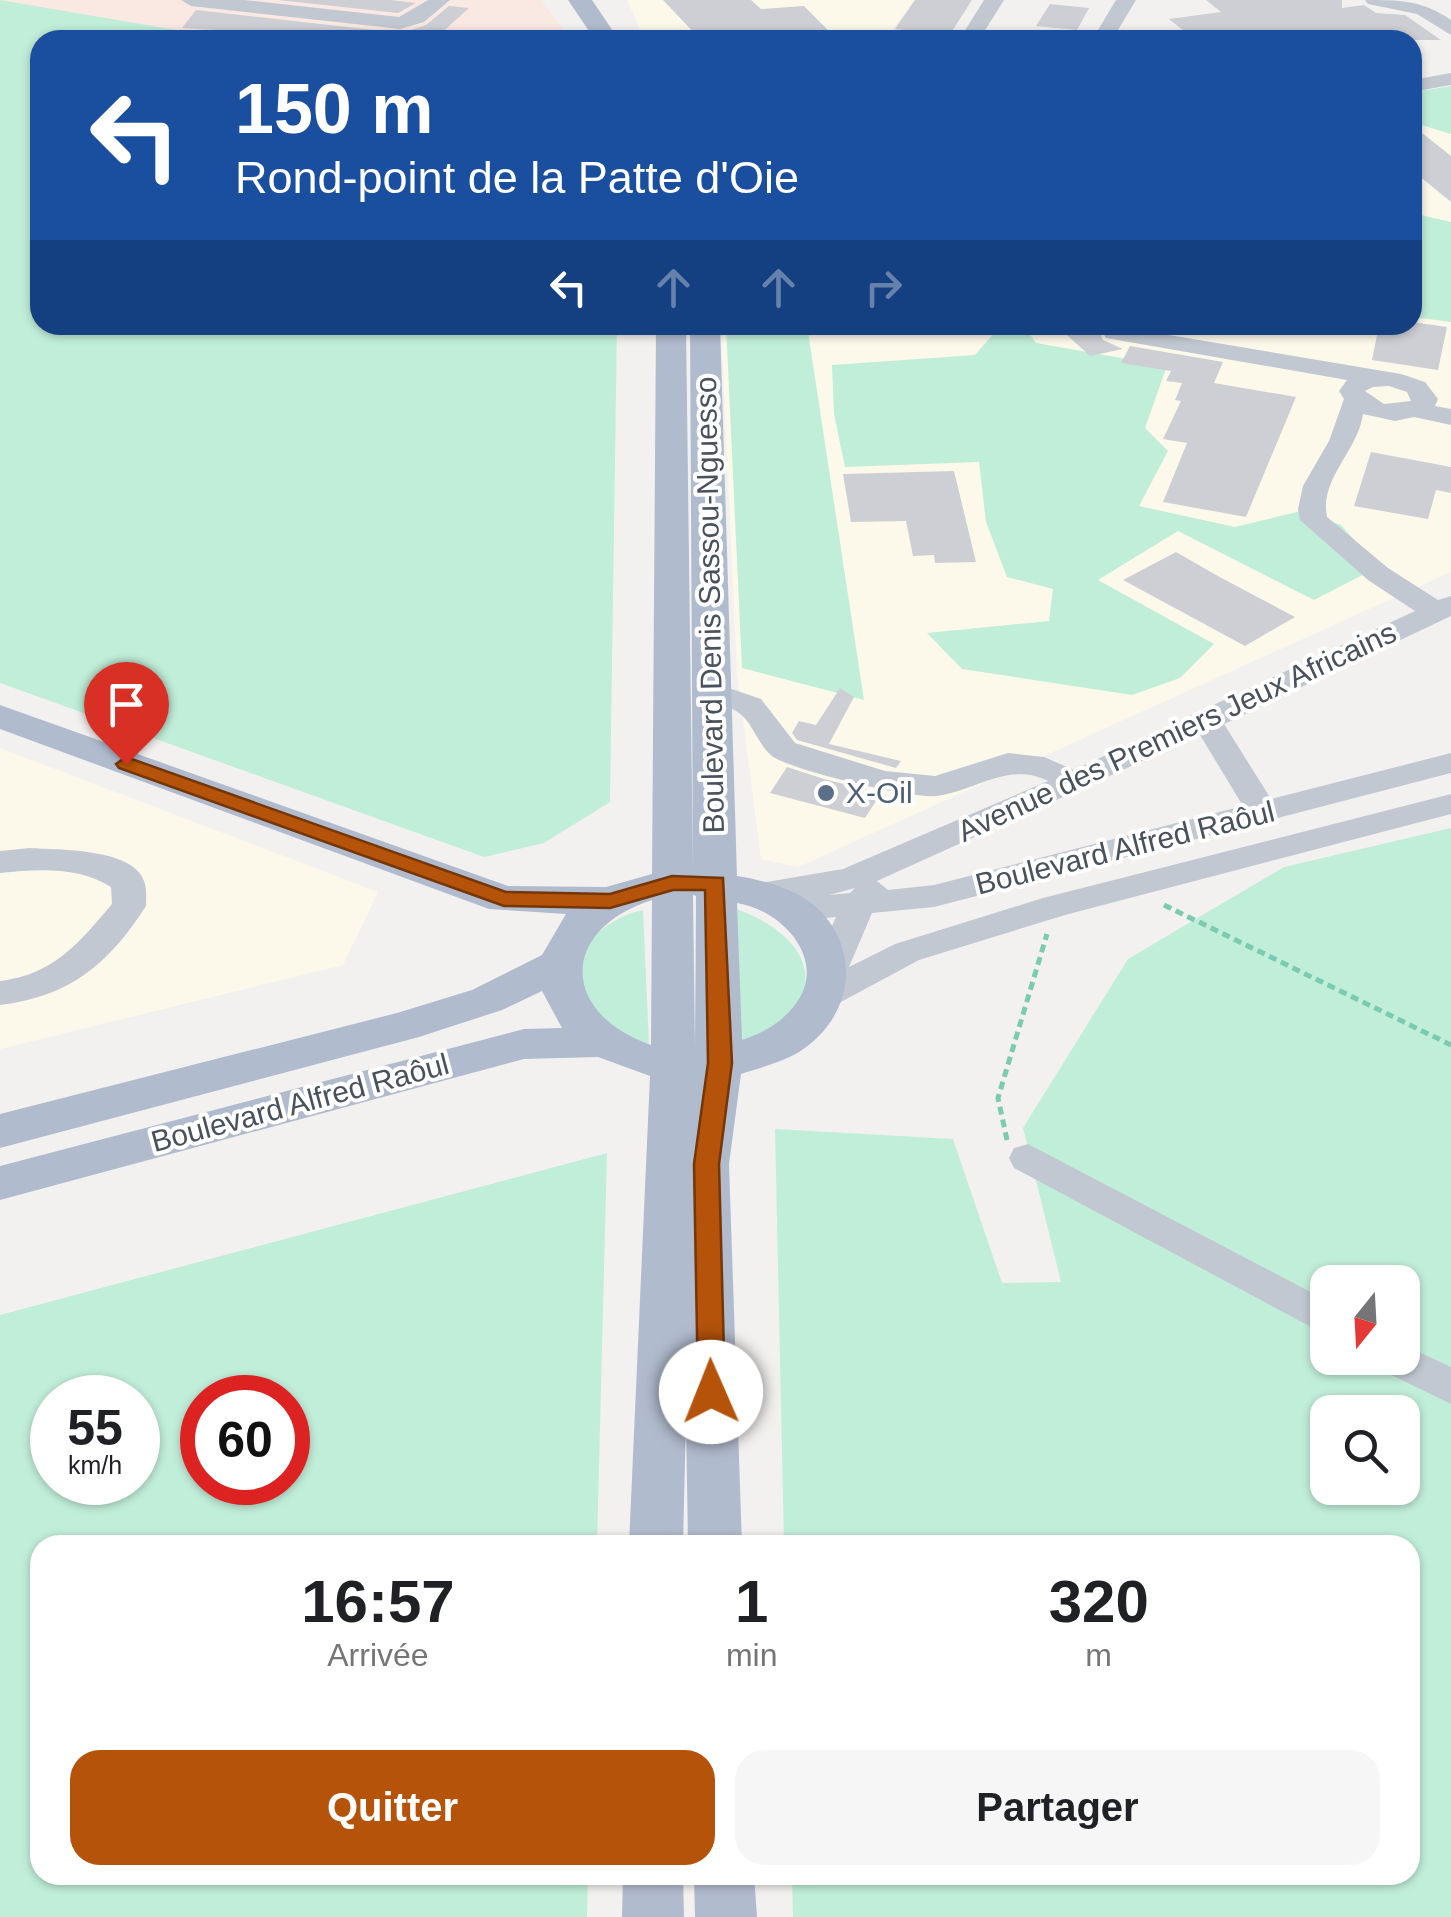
<!DOCTYPE html>
<html lang="fr">
<meta charset="utf-8">
<style>
:root{--surface:#fff;--page:#f6f6f6;--text:#202124;--muted:#757577;--accent:#b45309}
body{margin:0;font-family:Helvetica,sans-serif;background:var(--page);color:var(--text);height:100vh;display:flex;flex-direction:column;font-size:38px;white-space:nowrap}
*{box-sizing:border-box;margin:0}
p{font-size:32px;color:var(--muted)}
.icon{flex:none;width:55px;height:55px;fill:none;stroke:currentColor;stroke-width:2;stroke-linecap:round;stroke-linejoin:round}
.map{position:relative;flex:1;overflow:hidden}
.panel{position:absolute;left:30px;top:1535px;width:1390px;height:350px;display:flex;flex-direction:column;background:var(--surface);border-radius:30px;box-shadow:0 2px 8px #0004}
.panel>*{flex:none}
.hud{position:absolute;left:30px;top:30px;width:1392px;height:305px;border-radius:30px;box-shadow:0 2px 8px #0004;background:#1a4fa0;color:#fff;overflow:hidden}
.needle{width:65px;rotate:198deg}
.buttons{position:absolute;left:1310px;top:1265px;display:grid;gap:20px}
.buttons a{display:grid;place-items:center;width:110px;height:110px;border-radius:20px;background:var(--surface);box-shadow:0 2px 8px #0004;font-size:50px}
.speed{position:absolute;left:30px;top:1375px;display:flex;gap:20px;font-size:50px;font-weight:700;text-align:center}
.speed>*{display:grid;place-content:center;width:130px;height:130px;border-radius:50%;background:var(--surface);box-shadow:0 2px 8px #0004;line-height:1}
.speed small{font-size:25px;font-weight:400}
.speed .limit{border:15px solid #d22;background:#fff;color:#111}
.pin{position:absolute;display:grid;place-items:center;width:85px;height:85px;color:#fff;margin:-102px -42px;border-radius:50% 50% 50% 0;rotate:-45deg;box-shadow:0 0 10px #0007}
.pin .icon{rotate:45deg}
.me{position:absolute;width:110px;margin:-55px;rotate:359deg;stroke-linejoin:round;filter:drop-shadow(0 0 8px #0008)}
.turn{display:flex;align-items:center;gap:35px;height:210px;padding:0 40px;font-size:45px}
.turn .icon{width:130px;height:130px;stroke-width:2.5}
.turn b{display:block;font-size:70px;line-height:85px}
.lanes{display:flex;align-items:center;height:95px;padding:0 40px;background:#0003;justify-content:center;gap:50px;direction:ltr}
.lanes .off{opacity:.35}
.eta{display:flex;justify-content:space-evenly;align-items:center;height:170px;text-align:center}
.eta b{font-size:60px;font-weight:800;line-height:70px}
.action{display:flex;gap:20px;margin-top:auto;padding:20px 40px}
.action a{flex:1;height:115px;border-radius:30px;background:var(--accent);color:#fff;font-size:40px;font-weight:800;line-height:115px;text-align:center}
.action a+a{background:var(--page);color:var(--text)}
.map>svg:first-child{display:block}
.commercial{fill:#fcf9eb}
.medical{fill:#fae8e3}
.green{fill:#c1eed9;fill-rule:evenodd}
.building{fill:#cdcfd5}
.lines{fill:none;stroke-linecap:round;stroke-linejoin:round}
.path{stroke:#7acbaf;stroke-width:5;stroke-dasharray:8 5;stroke-linecap:butt}
.minor{fill:#c2c8d1;fill-rule:evenodd}
.major{fill:#b1bbce;fill-rule:evenodd}
.route{fill:#b45309;stroke:#753606;stroke-width:2.5}
.service-dot{fill:#5c6f8a;stroke:#fff;stroke-width:4}
.labels{text-anchor:middle;stroke-width:8;stroke-linejoin:round;paint-order:stroke}
.street-label{font-size:30px;fill:#49515d;stroke:#fff}
.service-label{font-size:30px;fill:#4e5e75;stroke:#fff;text-anchor:start}
</style>
<div class="map">
<svg width="1451" height="1917" viewBox="0 0 1451 1917">
<rect width="100%" height="100%" fill="#f3f1f0"/>
<path class="commercial" d="M 627,0 L 914,0 L 892,30 L 903,40 L 645,40 Z
M 1451,82 L 1451,572 L 798,867 L 761,859 L 737,672 L 721,325 L 1412,325 L 1413,89 Z
M 0,748 L 378,892 L 343,965 L 0,1049 Z"/>
<path class="medical" d="M 0,0 L 541,0 L 565,31 L 487,40 L 223,40 Z"/>
<path class="green" d="M 0,0 L 223,38 L 40,40 L 40,325 L 617,325 L 610,802 L 544,843 L 484,857 L 0,683 Z
M 1451,86 L 1451,134 L 1418,124 L 1413,92 Z
M 1412,199 L 1422,200 L 1421,215 L 1451,222 L 1451,322 L 1413,317 Z
M 726,325 L 807,325 L 864,700 L 742,668 Z
M 1001,325 L 1023,325 L 1036,343 L 1167,366 L 1145,428 L 1168,451 L 1139,506 L 1235,527 L 1301,511 L 1341,525 L 1378,567 L 1314,600 L 1178,531 L 1098,580 L 1214,644 L 1180,678 L 1132,695 L 962,669 L 927,633 L 1049,621 L 1053,589 L 1007,577 L 986,522 L 979,462 L 845,467 L 834,414 L 832,365 L 975,355 Z
M 1451,828 L 1451,1917 L 793,1917 L 792,1875 L 1410,1875 L 1410,1545 L 784,1545 L 775,1129 L 953,1139 L 1002,1283 L 1061,1282 L 1023,1128 L 1128,959 L 1284,867 ZM 1328,1282 L 1402,1282 L 1402,1358 L 1328,1358 ZM 1328,1412 L 1402,1412 L 1402,1488 L 1328,1488 Z
M 736,909 C 787,926 836,972 782,1022 C 772,1032 754,1037 741,1044 Z
M 643,910 L 649,1044 C 636,1040 614,1035 606,1026 C 596,1015 581,991 577,978 C 568,946 617,914 643,910 Z
M 607,1153 L 597,1545 L 40,1545 L 40,1875 L 588,1875 L 587,1917 L 0,1917 L 0,1315 ZM 52,1398 L 138,1398 L 138,1482 L 52,1482 ZM 202,1398 L 288,1398 L 288,1482 L 202,1482 Z"/>
<path class="building" d="M 278,0 L 391,0 L 416,3 L 398,13 Z
M 663,0 L 751,0 L 761,9 L 804,6 L 838,40 L 701,40 Z
M 915,0 L 972,0 L 949,36 L 895,29 Z
M 1206,0 L 1342,0 L 1342,8 L 1364,5 L 1376,13 L 1405,15 L 1441,40 L 1195,40 L 1169,19 L 1221,12 Z
M 1050,4 L 1089,8 L 1077,30 L 1036,26 Z
M 449,6 L 469,8 L 437,37 L 401,33 L 426,25 Z
M 196,10 L 383,31 L 378,40 L 182,28 Z
M 1412,125 L 1451,156 L 1451,202 L 1412,170 Z
M 1412,322 L 1447,327 L 1438,370 L 1372,360 L 1379,325 Z
M 1056,325 L 1096,325 L 1103,340 L 1123,349 L 1090,356 Z
M 1130,346 L 1223,362 L 1214,383 L 1296,397 L 1246,517 L 1163,502 L 1187,443 L 1163,439 L 1181,401 L 1175,400 L 1182,383 L 1166,381 L 1171,371 L 1121,363 Z
M 1371,452 L 1451,467 L 1451,493 L 1436,490 L 1428,519 L 1354,506 Z
M 954,471 L 976,562 L 935,563 L 934,555 L 913,556 L 906,521 L 851,522 L 843,474 Z
M 1176,552 L 1216,575 L 1295,617 L 1245,646 L 1123,580 Z
M 840,688 L 854,697 L 829,744 L 901,761 L 896,768 L 797,740 L 792,733 L 799,721 L 816,725 Z
M 787,767 L 824,779 L 881,793 L 865,818 L 770,793 Z"/>
<g class="lines">
<path class="path" d="M 1164,905 L 1451,1045
M 1007,1140 L 998,1098 L 1047,934"/>
<path class="minor" d="M 181,0 L 244,0 L 399,17 L 428,0 L 450,0 L 424,22 L 400,29 L 191,6 Z
M 984,0 L 1004,0 L 979,40 L 959,40 Z
M 1116,0 L 1136,0 L 1112,40 L 1092,40 Z
M 1365,0 C 1399,0 1423,0 1451,20 L 1451,35 L 1417,14 L 1368,4 Z
M 1451,73 L 1451,85 L 1412,92 L 1412,80 Z
M 1115,326 L 1401,374 L 1425,382 L 1438,399 L 1435,406 L 1451,409 L 1451,425 L 1414,417 L 1395,421 L 1363,414 C 1358,451 1319,479 1327,517 L 1388,568 L 1438,600 L 1451,596 L 1451,616 L 1224,724 L 1271,799 L 1451,753 L 1451,773 L 934,907 L 872,913 L 849,967 L 895,944 L 1043,898 L 1451,794 L 1451,814 L 1065,915 L 919,960 L 841,1002 L 828,1005 L 815,1002 L 810,993 L 825,979 L 819,977 L 813,969 L 836,917 L 804,920 L 792,917 L 787,909 L 791,902 L 749,901 L 744,893 L 749,885 L 843,869 L 1048,781 C 1008,761 976,791 936,796 C 912,799 790,770 772,756 C 758,745 753,723 739,713 C 726,703 708,706 699,692 L 703,685 L 714,683 L 761,699 L 795,743 L 885,771 L 935,776 L 1008,753 L 1044,757 L 1074,770 L 1415,611 L 1368,580 L 1300,520 L 1298,509 L 1303,486 L 1329,441 L 1344,399 L 1339,391 L 1347,380 L 1106,338 L 1103,333 ZM 1389,386 L 1407,392 L 1411,401 L 1384,404 L 1365,391 L 1373,387 ZM 1200,735 L 1243,806 L 934,885 L 888,890 L 877,881 ZM 855,888 L 850,893 L 829,895 Z
M 30,848 C 58,850 133,848 144,881 C 147,888 146,899 146,906 C 109,964 69,997 0,1005 L 0,981 C 53,975 79,943 112,904 L 111,887 C 79,866 37,869 0,873 L 0,851 Z
M 1028,1144 L 1328,1301 L 1328,1336 L 1014,1168 L 1009,1158 L 1014,1148 Z
M 1402,1344 L 1451,1367 L 1451,1404 L 1381,1370 L 1376,1358 L 1402,1358 Z"/>
<path class="major" d="M 568,0 L 592,0 L 619,40 L 595,40 Z
M 656,325 L 686,325 L 693,869 L 690,325 L 720,325 L 737,876 C 763,880 796,889 816,907 C 863,950 853,1018 799,1052 C 783,1062 759,1068 741,1074 L 729,1164 L 742,1545 L 688,1545 L 686,1420 L 683,1545 L 629,1545 L 650,1076 L 598,1057 L 524,1059 L 0,1200 L 0,1166 L 524,1029 L 562,1028 L 542,991 L 502,1010 L 419,1037 L 0,1148 L 0,1114 L 397,1013 L 472,990 L 542,955 L 566,914 L 489,909 L 0,729 L 0,705 L 508,886 L 606,887 L 652,874 ZM 693,895 L 696,896 L 695,1047 ZM 652,900 L 651,1045 C 560,1013 559,930 652,900 ZM 737,903 C 783,910 830,962 794,1006 C 780,1024 762,1033 742,1040 Z
M 623,1875 L 683,1875 L 684,1917 L 622,1917 Z
M 694,1875 L 754,1875 L 757,1917 L 695,1917 Z"/>
</g>
<path class="route" d="M 126,757 L 506,892 L 610,894 L 672,876 L 723,878 L 732,1063 L 719,1164 L 725,1392 L 721,1400 L 711,1403 L 702,1400 L 698,1392 L 694,1164 L 708,1063 L 705,890 L 673,890 L 610,908 L 504,906 L 119,768 L 116,764 Z"/>
<circle class="service-dot" cx="826" cy="793" r="10"/>
<g class="labels">
<g class="street-label">
<text transform="translate(710 605) rotate(-91)" y="10">Boulevard Denis Sassou-Nguesso</text>
<text transform="translate(1177 732) rotate(-25)" y="10">Avenue des Premiers Jeux Africains</text>
<text transform="translate(1125 848) rotate(-14)" y="10">Boulevard Alfred Raôul</text>
<text transform="translate(300 1103) rotate(-15)" y="10">Boulevard Alfred Raôul</text>
</g>
<g class="service-label">
<text x="846" y="803">X-Oil</text>
</g>
</g>
</svg>
<div class="buttons">
<a><svg class="needle" viewBox="-14 -14 28 28"><path d="M0-13l5 13h-10z" fill="#e53935"/><path d="M0 13l5-13h-10z" fill="#757577"/></svg></a>
<a><svg class="icon" aria-label="search" viewBox="0 0 24 24"><circle cx="10" cy="10" r="6"/><path d="M15 15l6 6"/></svg></a>
</div>
<div class="speed"><div>55<small>km/h</small></div><div class="limit">60</div></div>
<div class="pin" style="left:126px;top:764px;background:#d93025"><svg class="icon" aria-label="arrive" viewBox="0 0 24 24"><path d="M6 21V4h12l-3 4 3 4H6"/></svg></div>
<svg class="me" style="left:711px;top:1392px" viewBox="-20 -20 40 40"><circle r="19" fill="#fff"/><path d="M0-13L10 11 0 6-10 11z" fill="#b45309"/></svg>
<div class="hud">
<div class="turn"><svg class="icon" aria-label="left" viewBox="0 0 24 24"><path d="M17 20v-9H6M10 6l-5 5 5 5"/></svg><div><b>150 m</b>Rond-point de la Patte d'Oie</div></div>
<div class="lanes"><svg class="icon" aria-label="left" viewBox="0 0 24 24"><path d="M17 20v-9H6M10 6l-5 5 5 5"/></svg><svg class="icon off" aria-label="ahead" viewBox="0 0 24 24"><path d="M12 20V5M6 11l6-6 6 6"/></svg><svg class="icon off" aria-label="ahead" viewBox="0 0 24 24"><path d="M12 20V5M6 11l6-6 6 6"/></svg><svg class="icon off" aria-label="right" viewBox="0 0 24 24"><path d="M7 20v-9h11M14 6l5 5-5 5"/></svg></div>
</div>
<section class="panel">
<div class="eta">
<div><b>16:57</b><p>Arrivée</p></div>
<div><b>1</b><p>min</p></div>
<div><b>320</b><p>m</p></div>
</div>
<div class="action"><a>Quitter</a><a>Partager</a></div>
</section>
</div>
